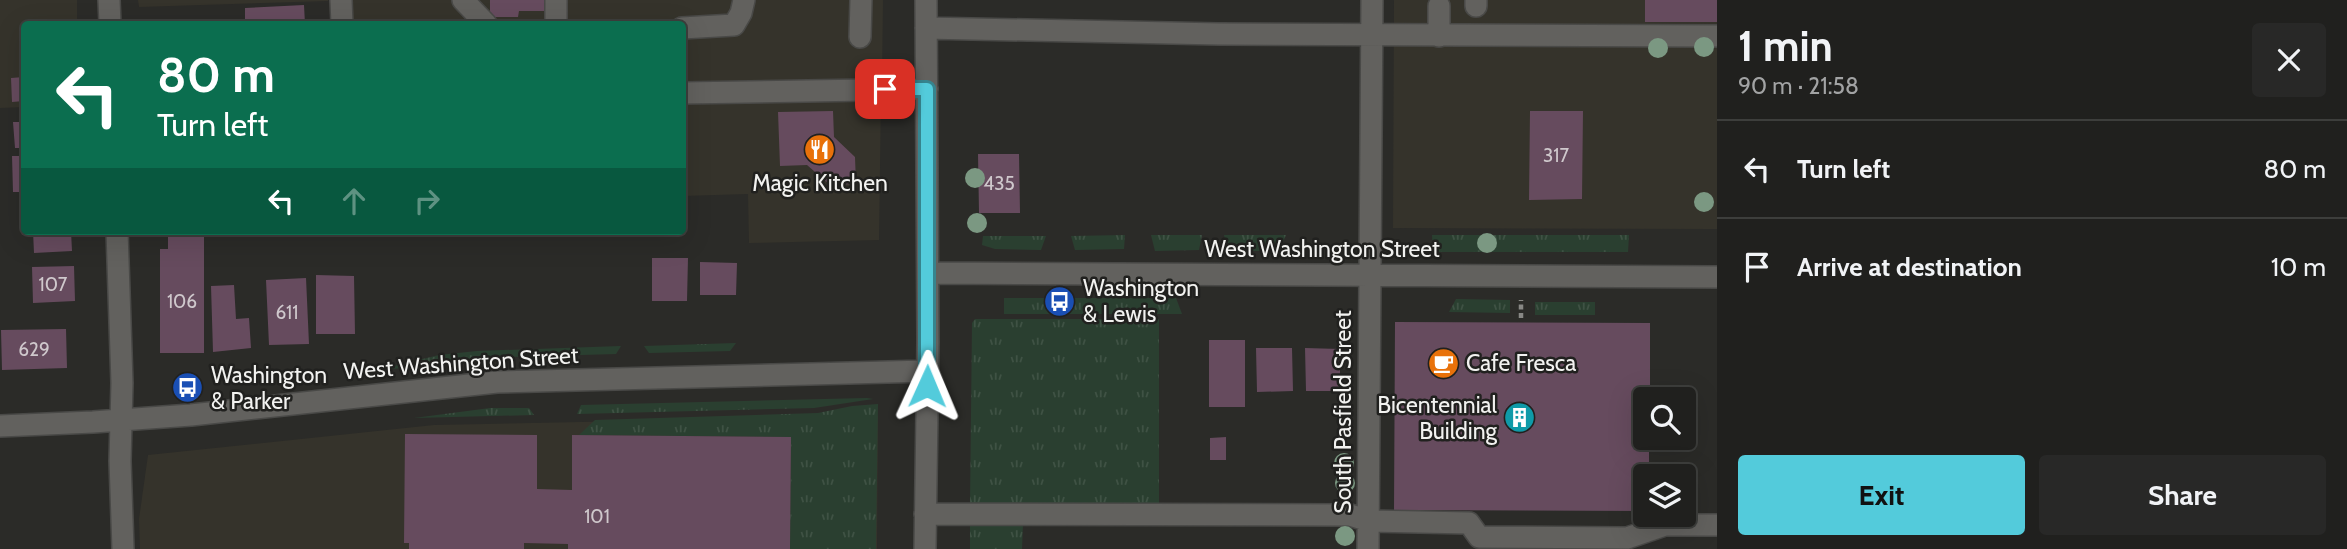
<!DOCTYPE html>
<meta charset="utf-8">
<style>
:root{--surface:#20201e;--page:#282827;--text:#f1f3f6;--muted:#a2a3a4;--line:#3d3e3c;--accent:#53cbdb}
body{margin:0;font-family:Cabin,sans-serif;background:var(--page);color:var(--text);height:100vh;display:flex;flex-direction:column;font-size:26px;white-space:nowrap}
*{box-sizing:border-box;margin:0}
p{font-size:23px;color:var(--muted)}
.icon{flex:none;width:38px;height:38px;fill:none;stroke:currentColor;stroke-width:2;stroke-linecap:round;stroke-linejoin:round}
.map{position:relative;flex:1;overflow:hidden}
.drawer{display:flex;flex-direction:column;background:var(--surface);width:630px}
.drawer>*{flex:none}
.top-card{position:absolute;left:21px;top:21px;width:665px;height:214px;border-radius:7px;box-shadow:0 7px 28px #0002,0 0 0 2px var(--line);background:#0b6e4f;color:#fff;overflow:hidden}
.fabs{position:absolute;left:1633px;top:387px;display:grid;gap:14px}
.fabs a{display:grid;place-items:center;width:63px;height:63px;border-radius:7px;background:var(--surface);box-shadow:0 7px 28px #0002,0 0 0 2px var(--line);font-size:35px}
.pin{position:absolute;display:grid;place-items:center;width:60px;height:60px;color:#fff;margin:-30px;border-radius:14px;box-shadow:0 4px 10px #0006}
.me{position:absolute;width:77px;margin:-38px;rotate:1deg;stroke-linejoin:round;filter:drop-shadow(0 0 5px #0008)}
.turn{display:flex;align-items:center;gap:24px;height:147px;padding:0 21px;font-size:32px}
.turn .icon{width:91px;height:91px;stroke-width:2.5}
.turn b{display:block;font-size:49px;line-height:60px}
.lanes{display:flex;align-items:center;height:66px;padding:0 21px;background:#0003;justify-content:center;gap:35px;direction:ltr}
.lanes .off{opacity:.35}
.round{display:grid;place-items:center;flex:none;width:74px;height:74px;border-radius:7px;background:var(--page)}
.summary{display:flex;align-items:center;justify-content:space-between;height:119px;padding:0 21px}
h1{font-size:42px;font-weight:700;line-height:52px}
.primary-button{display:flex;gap:14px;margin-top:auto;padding:14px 21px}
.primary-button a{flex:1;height:80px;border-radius:7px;background:var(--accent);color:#111;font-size:28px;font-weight:700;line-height:80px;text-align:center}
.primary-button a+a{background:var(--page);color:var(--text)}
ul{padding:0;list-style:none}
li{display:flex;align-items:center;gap:21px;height:98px;padding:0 21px;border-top:2px solid var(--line)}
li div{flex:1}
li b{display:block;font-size:26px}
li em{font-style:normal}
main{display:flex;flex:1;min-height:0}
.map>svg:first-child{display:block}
.built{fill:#35332b}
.grass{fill:url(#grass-tufts)}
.building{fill:#664b5e}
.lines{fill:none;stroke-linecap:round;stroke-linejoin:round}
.minor-casing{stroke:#494947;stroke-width:24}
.path{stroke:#888885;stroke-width:4.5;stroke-dasharray:5 3.5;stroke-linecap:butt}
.minor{stroke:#62615e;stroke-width:21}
.tree{fill:#7b9882}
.route-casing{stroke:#36848e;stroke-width:18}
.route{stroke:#53cbdb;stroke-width:12}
.labels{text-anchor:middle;stroke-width:5;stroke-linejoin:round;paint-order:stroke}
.number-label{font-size:19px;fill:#cfc8cc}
.poi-label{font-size:23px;fill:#f2f2f0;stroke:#21211f;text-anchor:start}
.street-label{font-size:23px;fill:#f2f2f0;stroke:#21211f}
</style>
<main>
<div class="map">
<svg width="1717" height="549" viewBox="0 0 1717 549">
<defs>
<pattern id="grass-tufts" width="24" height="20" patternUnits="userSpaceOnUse" patternTransform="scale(1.75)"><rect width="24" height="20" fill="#2a3f30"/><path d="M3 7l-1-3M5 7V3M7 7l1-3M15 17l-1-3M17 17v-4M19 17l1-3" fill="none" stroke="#3f5244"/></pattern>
</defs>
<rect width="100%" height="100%" fill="#2b2b28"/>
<path class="built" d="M 0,0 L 77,0 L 77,24 L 24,24 L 24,107 L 0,108 Z
M 138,0 L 328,0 L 328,1 L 139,7 Z
M 350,0 L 883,0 L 882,81 L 683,84 L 682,24 L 349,24 Z
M 1394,0 L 1717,0 L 1717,229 L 1393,228 Z
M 881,96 L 879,240 L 749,243 L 748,194 L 683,196 L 682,100 Z
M 878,416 L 877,549 L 140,549 L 139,519 L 148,455 L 434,425 Z"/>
<path class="grass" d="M 1125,235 L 1124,249 L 1075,250 L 1071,236 Z
M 1151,235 L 1202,235 L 1199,250 L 1155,251 Z
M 1224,235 L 1286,235 L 1279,251 L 1228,251 Z
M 1432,235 L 1629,235 L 1628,252 L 1433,252 Z
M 983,236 L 1046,236 L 1041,250 L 995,249 L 982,245 Z
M 1004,298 L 1176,298 L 1182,314 L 1004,314 Z
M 1456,299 L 1510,300 L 1510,313 L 1449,312 Z
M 1535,302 L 1595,302 L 1595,315 L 1535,315 Z
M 975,319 L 1159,319 L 1159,508 L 970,507 L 972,323 Z
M 736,343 L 730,351 L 649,353 L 644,346 Z
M 621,346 L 616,354 L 477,358 L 370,372 L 439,355 L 477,351 Z
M 867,398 L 873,399 L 814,408 L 577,414 L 581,405 Z
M 878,404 L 876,549 L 790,549 L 791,437 L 579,435 L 595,420 L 818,413 L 852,406 Z
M 490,408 L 529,408 L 534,415 L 414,418 Z
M 970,522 L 1023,523 L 1022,549 L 970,549 Z"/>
<path class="building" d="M 490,0 L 547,0 L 547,11 L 519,11 L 518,17 L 490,17 Z
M 1645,0 L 1717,0 L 1717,22 L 1645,22 Z
M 304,5 L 305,24 L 245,24 L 245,8 Z
M 24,77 L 24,101 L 12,102 L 11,78 Z
M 833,111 L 834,137 L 855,157 L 856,184 L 830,185 L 807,165 L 780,166 L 778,112 Z
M 1530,111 L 1583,111 L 1582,199 L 1529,200 Z
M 13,122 L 24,122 L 24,148 L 15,148 Z
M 978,154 L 1019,154 L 1020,213 L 979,213 Z
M 12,156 L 24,156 L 24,192 L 13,192 Z
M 33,231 L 71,231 L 72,251 L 34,253 Z
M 168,231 L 204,231 L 204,353 L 160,353 L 160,249 L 168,249 Z
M 652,258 L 688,258 L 687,301 L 652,301 Z
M 700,262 L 737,263 L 736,295 L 700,295 Z
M 74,266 L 75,301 L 33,303 L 32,267 Z
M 316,275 L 354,276 L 355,334 L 316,334 Z
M 306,278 L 309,344 L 269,345 L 266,280 Z
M 234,285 L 236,319 L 249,318 L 251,348 L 213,352 L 211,286 Z
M 1395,322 L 1650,323 L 1650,399 L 1645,399 L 1645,438 L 1649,438 L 1649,476 L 1645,476 L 1645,511 L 1394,510 Z
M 66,329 L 67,368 L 2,370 L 1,330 Z
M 1209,340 L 1245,340 L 1245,407 L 1209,407 Z
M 1256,348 L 1292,348 L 1293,391 L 1257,392 Z
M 1305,348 L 1340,349 L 1340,391 L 1306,391 Z
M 405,434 L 537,435 L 537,489 L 572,490 L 572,435 L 791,437 L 790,549 L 568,549 L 568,544 L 524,543 L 524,549 L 409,549 L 409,543 L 404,543 Z
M 1226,437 L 1226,460 L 1210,460 L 1210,438 Z"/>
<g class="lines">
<defs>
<path id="minor" d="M 109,0 L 110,24
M 341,0 L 342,24
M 463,0 L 486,24
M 1476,6 L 1476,0
M 556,24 L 556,0
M 682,28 L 734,25 L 741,13 L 744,0
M 926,28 L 1219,34 L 1717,36
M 1439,36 L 1439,6
M 860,37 L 861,0
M 682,93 L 927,89
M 117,231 L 122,383 L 120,461 L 123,549
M 928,273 L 1717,277
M 0,426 L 93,422 L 191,415 L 497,382 L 927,371
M 925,514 L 1350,515 L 1369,521 L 1469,523 L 1479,537 L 1627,538 L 1665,525 L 1717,525
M 925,549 L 928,342 L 926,0
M 1368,549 L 1372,0"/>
</defs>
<use href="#minor" class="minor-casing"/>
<path class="path" d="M 1521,318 L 1521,300"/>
<use href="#minor" class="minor"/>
</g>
<g class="tree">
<circle cx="1704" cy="47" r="10"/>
<circle cx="1658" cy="48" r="10"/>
<circle cx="975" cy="178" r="10"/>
<circle cx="1704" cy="202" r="10"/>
<circle cx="977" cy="223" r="10"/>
<circle cx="1487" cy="243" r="10"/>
<circle cx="1344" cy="463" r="10"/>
<circle cx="1345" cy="483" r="10"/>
<circle cx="1345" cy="536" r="10"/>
</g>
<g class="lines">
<defs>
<path id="route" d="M 885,89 L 927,89 L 927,386"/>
</defs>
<use href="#route" class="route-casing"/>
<use href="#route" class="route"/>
</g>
<defs>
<symbol id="restaurant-disc" viewBox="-11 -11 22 22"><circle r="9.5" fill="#e8710a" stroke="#21211f"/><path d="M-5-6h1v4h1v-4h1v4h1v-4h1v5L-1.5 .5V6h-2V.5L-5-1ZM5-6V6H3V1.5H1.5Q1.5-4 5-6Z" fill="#fff"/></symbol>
<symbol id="bus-disc" viewBox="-11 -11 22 22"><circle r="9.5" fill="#1a4fb4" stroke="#21211f"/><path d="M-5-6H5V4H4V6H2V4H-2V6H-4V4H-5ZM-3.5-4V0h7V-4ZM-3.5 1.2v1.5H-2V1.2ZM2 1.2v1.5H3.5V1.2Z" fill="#fff"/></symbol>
<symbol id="cafe-disc" viewBox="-11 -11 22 22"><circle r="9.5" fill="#e8710a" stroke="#21211f"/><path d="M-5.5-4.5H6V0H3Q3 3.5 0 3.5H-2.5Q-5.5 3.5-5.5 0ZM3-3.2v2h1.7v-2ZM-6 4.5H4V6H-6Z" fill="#fff"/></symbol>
<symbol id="building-disc" viewBox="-11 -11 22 22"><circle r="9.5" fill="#0f9aa8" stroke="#21211f"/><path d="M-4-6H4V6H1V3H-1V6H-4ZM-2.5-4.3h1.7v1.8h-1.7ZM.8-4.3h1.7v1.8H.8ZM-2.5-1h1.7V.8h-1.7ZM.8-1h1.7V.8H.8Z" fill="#fff"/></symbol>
</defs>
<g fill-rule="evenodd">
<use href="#restaurant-disc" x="802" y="132" width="35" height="35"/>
<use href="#bus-disc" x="1042" y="284" width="35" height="35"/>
<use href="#cafe-disc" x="1426" y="346" width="35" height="35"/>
<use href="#bus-disc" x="170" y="370" width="35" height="35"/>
<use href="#building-disc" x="1502" y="400" width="35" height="35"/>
</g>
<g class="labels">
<g class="number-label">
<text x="1556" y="162">317</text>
<text x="999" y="190">435</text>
<text x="53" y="291">107</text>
<text x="182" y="308">106</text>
<text x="287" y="319">611</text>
<text x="34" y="356">629</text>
<text x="597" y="523">101</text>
</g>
<g class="poi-label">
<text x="820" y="191" text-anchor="middle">Magic Kitchen</text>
<text x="1083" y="296">Washington<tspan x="1083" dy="26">&amp; Lewis</tspan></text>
<text x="1466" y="371">Cafe Fresca</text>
<text x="211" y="383">Washington<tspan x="211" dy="26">&amp; Parker</tspan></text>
<text x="1497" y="413" text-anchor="end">Bicentennial<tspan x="1497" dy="26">Building</tspan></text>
</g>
<g class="street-label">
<text x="1322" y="257">West Washington Street</text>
<text transform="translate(461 363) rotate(-4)" y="8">West Washington Street</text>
<text transform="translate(1343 412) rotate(-90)" y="8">South Pasfield Street</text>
</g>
</g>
</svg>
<div class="fabs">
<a><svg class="icon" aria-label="search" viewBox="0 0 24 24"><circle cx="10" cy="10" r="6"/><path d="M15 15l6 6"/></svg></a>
<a><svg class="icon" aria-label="layers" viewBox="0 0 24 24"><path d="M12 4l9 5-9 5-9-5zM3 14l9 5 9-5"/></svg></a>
</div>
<div class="pin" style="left:885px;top:89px;background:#d93025"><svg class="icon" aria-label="arrive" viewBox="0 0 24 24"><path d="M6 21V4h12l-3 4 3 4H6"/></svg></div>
<svg class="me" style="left:927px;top:386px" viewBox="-20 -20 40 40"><path d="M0-17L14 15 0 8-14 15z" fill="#53cbdb" stroke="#fff" stroke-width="4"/></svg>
<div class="top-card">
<div class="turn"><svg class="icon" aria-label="left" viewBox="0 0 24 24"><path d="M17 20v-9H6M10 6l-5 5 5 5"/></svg><div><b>80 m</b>Turn left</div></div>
<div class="lanes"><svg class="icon" aria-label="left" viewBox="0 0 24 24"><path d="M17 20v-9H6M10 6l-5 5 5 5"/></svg><svg class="icon off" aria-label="ahead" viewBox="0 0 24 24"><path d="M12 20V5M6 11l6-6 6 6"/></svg><svg class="icon off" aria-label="right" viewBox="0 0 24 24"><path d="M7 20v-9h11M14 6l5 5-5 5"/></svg></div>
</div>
</div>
<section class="drawer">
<div class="summary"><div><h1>1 min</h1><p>90 m · 21:58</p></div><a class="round"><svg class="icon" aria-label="close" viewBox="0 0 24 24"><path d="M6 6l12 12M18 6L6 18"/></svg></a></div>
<ul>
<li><svg class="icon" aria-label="left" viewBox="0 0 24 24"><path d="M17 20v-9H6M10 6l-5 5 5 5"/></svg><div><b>Turn left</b></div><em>80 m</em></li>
<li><svg class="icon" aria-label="arrive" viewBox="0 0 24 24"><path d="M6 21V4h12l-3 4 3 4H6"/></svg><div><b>Arrive at destination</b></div><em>10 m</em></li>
</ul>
<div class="primary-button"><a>Exit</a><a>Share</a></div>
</section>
</main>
